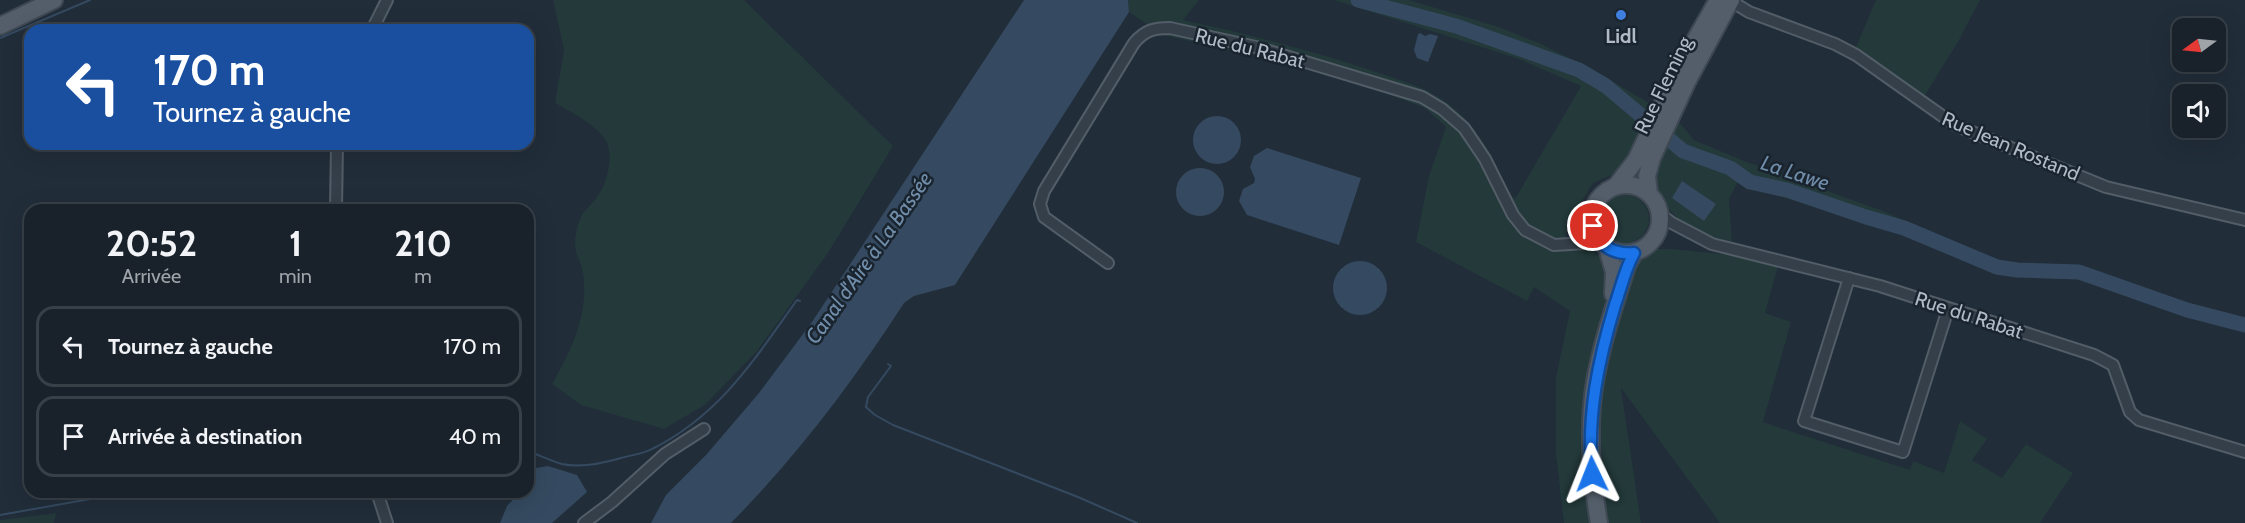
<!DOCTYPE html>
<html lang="fr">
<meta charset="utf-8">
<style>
:root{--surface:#19222b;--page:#262f37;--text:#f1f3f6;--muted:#9fa4a9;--line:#373f47}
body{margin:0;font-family:Cabin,sans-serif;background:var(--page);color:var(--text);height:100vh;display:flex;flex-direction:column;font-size:22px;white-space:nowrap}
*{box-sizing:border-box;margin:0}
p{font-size:20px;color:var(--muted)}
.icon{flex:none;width:33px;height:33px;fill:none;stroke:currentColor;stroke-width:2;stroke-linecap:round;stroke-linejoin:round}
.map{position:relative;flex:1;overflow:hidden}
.details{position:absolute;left:24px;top:204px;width:510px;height:294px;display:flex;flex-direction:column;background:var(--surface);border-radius:18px;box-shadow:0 6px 24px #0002,0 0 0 2px var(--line)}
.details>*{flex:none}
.hud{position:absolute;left:24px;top:24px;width:510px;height:126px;border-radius:18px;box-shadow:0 6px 24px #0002,0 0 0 2px var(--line);background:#1a4fa0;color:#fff;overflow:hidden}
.needle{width:39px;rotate:255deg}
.tools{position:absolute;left:2172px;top:18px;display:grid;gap:12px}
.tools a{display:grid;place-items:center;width:54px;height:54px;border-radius:12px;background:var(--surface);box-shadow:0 6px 24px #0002,0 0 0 2px var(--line);font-size:30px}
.pin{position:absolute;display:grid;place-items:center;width:51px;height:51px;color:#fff;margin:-26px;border:3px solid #fff;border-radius:50%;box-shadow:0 2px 6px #0007}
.me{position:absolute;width:66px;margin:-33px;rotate:358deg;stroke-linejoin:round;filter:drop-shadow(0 0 4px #0008)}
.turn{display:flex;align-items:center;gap:21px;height:126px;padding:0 30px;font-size:27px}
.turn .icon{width:78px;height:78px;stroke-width:2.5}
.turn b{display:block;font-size:42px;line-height:51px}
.eta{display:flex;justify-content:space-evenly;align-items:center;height:102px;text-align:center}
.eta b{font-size:36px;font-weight:700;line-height:42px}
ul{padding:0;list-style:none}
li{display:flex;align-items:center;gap:18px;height:81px;margin:0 12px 9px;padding:0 18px;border:3px solid var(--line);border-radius:18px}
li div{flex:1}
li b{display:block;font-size:22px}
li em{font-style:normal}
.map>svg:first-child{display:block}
.green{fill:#23393a}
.water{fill:#354a60}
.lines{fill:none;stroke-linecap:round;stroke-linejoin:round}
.stream{stroke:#354a60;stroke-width:2}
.river{stroke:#354a60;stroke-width:15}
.street-casing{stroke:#525d67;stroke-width:14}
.primary-casing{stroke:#3e4853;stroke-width:20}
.street{stroke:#353f49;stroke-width:10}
.primary{stroke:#535e6a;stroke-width:16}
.route-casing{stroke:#114b97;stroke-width:15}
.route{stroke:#1a73e8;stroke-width:10}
.shop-dot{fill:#3f7fe0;stroke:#1a242e;stroke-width:2}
.labels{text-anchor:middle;stroke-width:5;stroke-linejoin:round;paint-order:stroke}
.poi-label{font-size:20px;font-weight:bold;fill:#afbac6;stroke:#1a242e}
.street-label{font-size:20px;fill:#afbac6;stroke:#1a242e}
.water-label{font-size:21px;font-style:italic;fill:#708daa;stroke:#1a242e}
</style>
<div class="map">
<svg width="2245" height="523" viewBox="0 0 2245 523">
<rect width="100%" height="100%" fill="#212d39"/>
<path class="green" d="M 553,0 L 744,0 L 893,146 L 828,253 L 757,351 L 705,405 L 664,429 L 581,405 L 552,384 C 572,349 589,314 583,272 C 582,266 579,260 577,255 C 573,244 576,229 580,219 C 583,211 592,204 597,197 C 607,183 614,158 606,141 C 598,126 570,111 555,103 L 564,50 Z
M 1128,0 L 1199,0 L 1183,20 C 1245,33 1304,49 1364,68 C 1393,78 1427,86 1451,106 C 1470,120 1485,143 1495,164 C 1501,177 1504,188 1515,199 L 1581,86 L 1519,59 L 1334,0 L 1409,0 L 1499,27 L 1541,44 L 1595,71 L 1649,103 L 1643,126 L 1619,172 L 1593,183 L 1581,203 L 1575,227 L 1566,232 L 1569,251 L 1590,247 L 1598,256 L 1642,260 L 1657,249 L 1672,249 L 1732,255 L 1778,266 L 1765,313 L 1791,322 L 1763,422 L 1910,470 L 1913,461 L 1944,473 L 1960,421 L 1987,439 L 1972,460 L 2002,478 L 2026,444 L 2073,473 L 2040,523 L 1720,523 L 1621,388 L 1641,523 L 1564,523 L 1556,454 L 1556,377 L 1570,311 L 1534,287 L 1527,301 L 1416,242 L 1429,176 L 1446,127 L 1425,108 L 1369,87 L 1254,55 L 1163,35 L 1129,12 Z
M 1876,0 L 1980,0 L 1958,42 L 1922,100 L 1855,49 Z
M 1676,118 L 1694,140 L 1742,160 L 1883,211 L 1941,237 L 1934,247 L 1907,236 L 1737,183 L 1729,199 L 1732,242 C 1702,235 1675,224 1660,196 C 1657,190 1652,181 1654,175 C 1656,159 1670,134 1676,118 Z
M1601 219a24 24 0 1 1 48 0a24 24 0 1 1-48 0Z
M 56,513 L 54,523 L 0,523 L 0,520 Z"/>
<path class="water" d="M 1024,0 L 1128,0 L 1129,12 L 955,285 L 914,296 L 904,303 C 853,382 797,456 731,523 L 651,523 L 666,495 L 706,455 L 759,393 L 812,322 Z
M 1420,33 L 1425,36 L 1430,34 L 1438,36 L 1428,62 L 1417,58 L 1414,50 L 1418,34 Z
M1193 140a24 24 0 1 1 48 0a24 24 0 1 1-48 0Z
M 1267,148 L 1361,178 L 1339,245 L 1247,215 L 1239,201 L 1243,189 L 1254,183 L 1255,179 L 1250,167 L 1254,156 Z
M1176 192a24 24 0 1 1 48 0a24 24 0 1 1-48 0Z
M 1682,181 L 1716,204 L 1704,221 L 1672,198 Z
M1333 288a27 27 0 1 1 54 0a27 27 0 1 1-54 0Z
M 548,466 L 577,475 L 587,492 L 552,523 L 500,523 L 507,506 L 520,492 L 528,492 L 528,471 L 530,469 Z"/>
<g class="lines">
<path class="stream" d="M 0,38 L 90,0
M 888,364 L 891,366 L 868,397 L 866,407 L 875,415 L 893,425 L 1078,497 L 1137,523
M 528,451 C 539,455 551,461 562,464 C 580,468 604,463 621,458 C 631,455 643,454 652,449 C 720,415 754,360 797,300 L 800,301
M 0,515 L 130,492"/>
<path class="river" d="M 1358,0 L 1456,26 L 1579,70 L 1606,86 L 1683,151 L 1730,168 L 1750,182 L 1787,190 L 1866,217 L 1904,228 L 1997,267 L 2017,270 L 2079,272 L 2187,310 L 2245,325"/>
<defs>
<path id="street" d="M 1731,1 L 1749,12 L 1835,44 L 1856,55 L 1955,125 L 2106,187 L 2245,220
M 372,30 L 387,0
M 336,210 L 337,144
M 1660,214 L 1672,223 L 1712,244 L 1880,286 L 2094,355 L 2113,365 L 2130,412 L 2139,420 L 2245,452
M 1574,243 L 1592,220
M 1108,263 L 1044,217 L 1040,204 L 1044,191 L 1134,43 C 1145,30 1154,28 1170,28 L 1256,47 L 1422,97 L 1442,109 L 1464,128 L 1485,159 L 1513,215 L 1525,230 L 1554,245 L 1601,242
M 1849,278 L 1804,421 L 1903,452 L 1948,309
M 377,492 L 387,523
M 584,523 L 612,502 L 665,454 L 704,429"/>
<path id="primary" d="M 0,26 L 54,0
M1592 219a34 34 0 1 1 68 0a34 34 0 1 1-68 0Z
M 1616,186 L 1636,160 L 1682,63 L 1718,0
M 1649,193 L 1647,176 L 1652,158 L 1687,82 L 1731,0
M 1607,248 L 1614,272 L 1613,294
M 1599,523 C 1591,476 1587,429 1595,381 C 1602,342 1615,304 1627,266 L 1634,253"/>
</defs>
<use href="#street" class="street-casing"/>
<use href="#primary" class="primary-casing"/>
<use href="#street" class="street"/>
<use href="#primary" class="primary"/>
</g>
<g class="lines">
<defs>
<path id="route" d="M 1592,474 C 1587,415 1598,361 1615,305 C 1621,288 1625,269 1634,253 C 1614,255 1598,246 1593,226"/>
</defs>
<use href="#route" class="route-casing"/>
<use href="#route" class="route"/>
</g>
<circle class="shop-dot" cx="1621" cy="15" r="6"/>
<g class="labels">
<g class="poi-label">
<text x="1621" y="43">Lidl</text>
</g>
<g class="street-label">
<text transform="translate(1250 48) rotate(14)" y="7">Rue du Rabat</text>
<text transform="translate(1663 85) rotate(-64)" y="7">Rue Fleming</text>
<text transform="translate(2011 146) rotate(23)" y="7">Rue Jean Rostand</text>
<text transform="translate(1969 315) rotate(18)" y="7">Rue du Rabat</text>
</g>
<g class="water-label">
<text transform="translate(1795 173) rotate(18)" y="7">La Lawe</text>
<text transform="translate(869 258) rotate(-55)" y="7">Canal d'Aire à La Bassée</text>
</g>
</g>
</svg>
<div class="tools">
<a><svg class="needle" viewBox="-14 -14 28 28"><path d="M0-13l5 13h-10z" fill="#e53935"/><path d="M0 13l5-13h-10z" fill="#9fa4a9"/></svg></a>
<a><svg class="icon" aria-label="sound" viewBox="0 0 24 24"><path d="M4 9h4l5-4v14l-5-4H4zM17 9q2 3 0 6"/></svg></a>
</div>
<div class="pin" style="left:1593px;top:226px;background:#d93025"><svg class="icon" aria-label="arrive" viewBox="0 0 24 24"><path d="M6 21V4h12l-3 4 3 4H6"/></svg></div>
<svg class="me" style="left:1592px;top:474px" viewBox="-20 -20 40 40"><path d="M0-17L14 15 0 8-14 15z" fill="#1a73e8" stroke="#fff" stroke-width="4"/></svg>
<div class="hud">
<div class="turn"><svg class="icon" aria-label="left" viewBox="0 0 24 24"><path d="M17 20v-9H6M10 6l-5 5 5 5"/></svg><div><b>170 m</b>Tournez à gauche</div></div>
</div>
<section class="details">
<div class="eta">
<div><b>20:52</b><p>Arrivée</p></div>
<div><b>1</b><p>min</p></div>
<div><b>210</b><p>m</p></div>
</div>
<ul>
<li><svg class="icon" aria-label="left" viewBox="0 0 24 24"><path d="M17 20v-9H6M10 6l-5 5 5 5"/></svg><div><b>Tournez à gauche</b></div><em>170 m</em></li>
<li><svg class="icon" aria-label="arrive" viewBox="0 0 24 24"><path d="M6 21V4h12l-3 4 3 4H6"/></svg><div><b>Arrivée à destination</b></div><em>40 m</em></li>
</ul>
</section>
</div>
